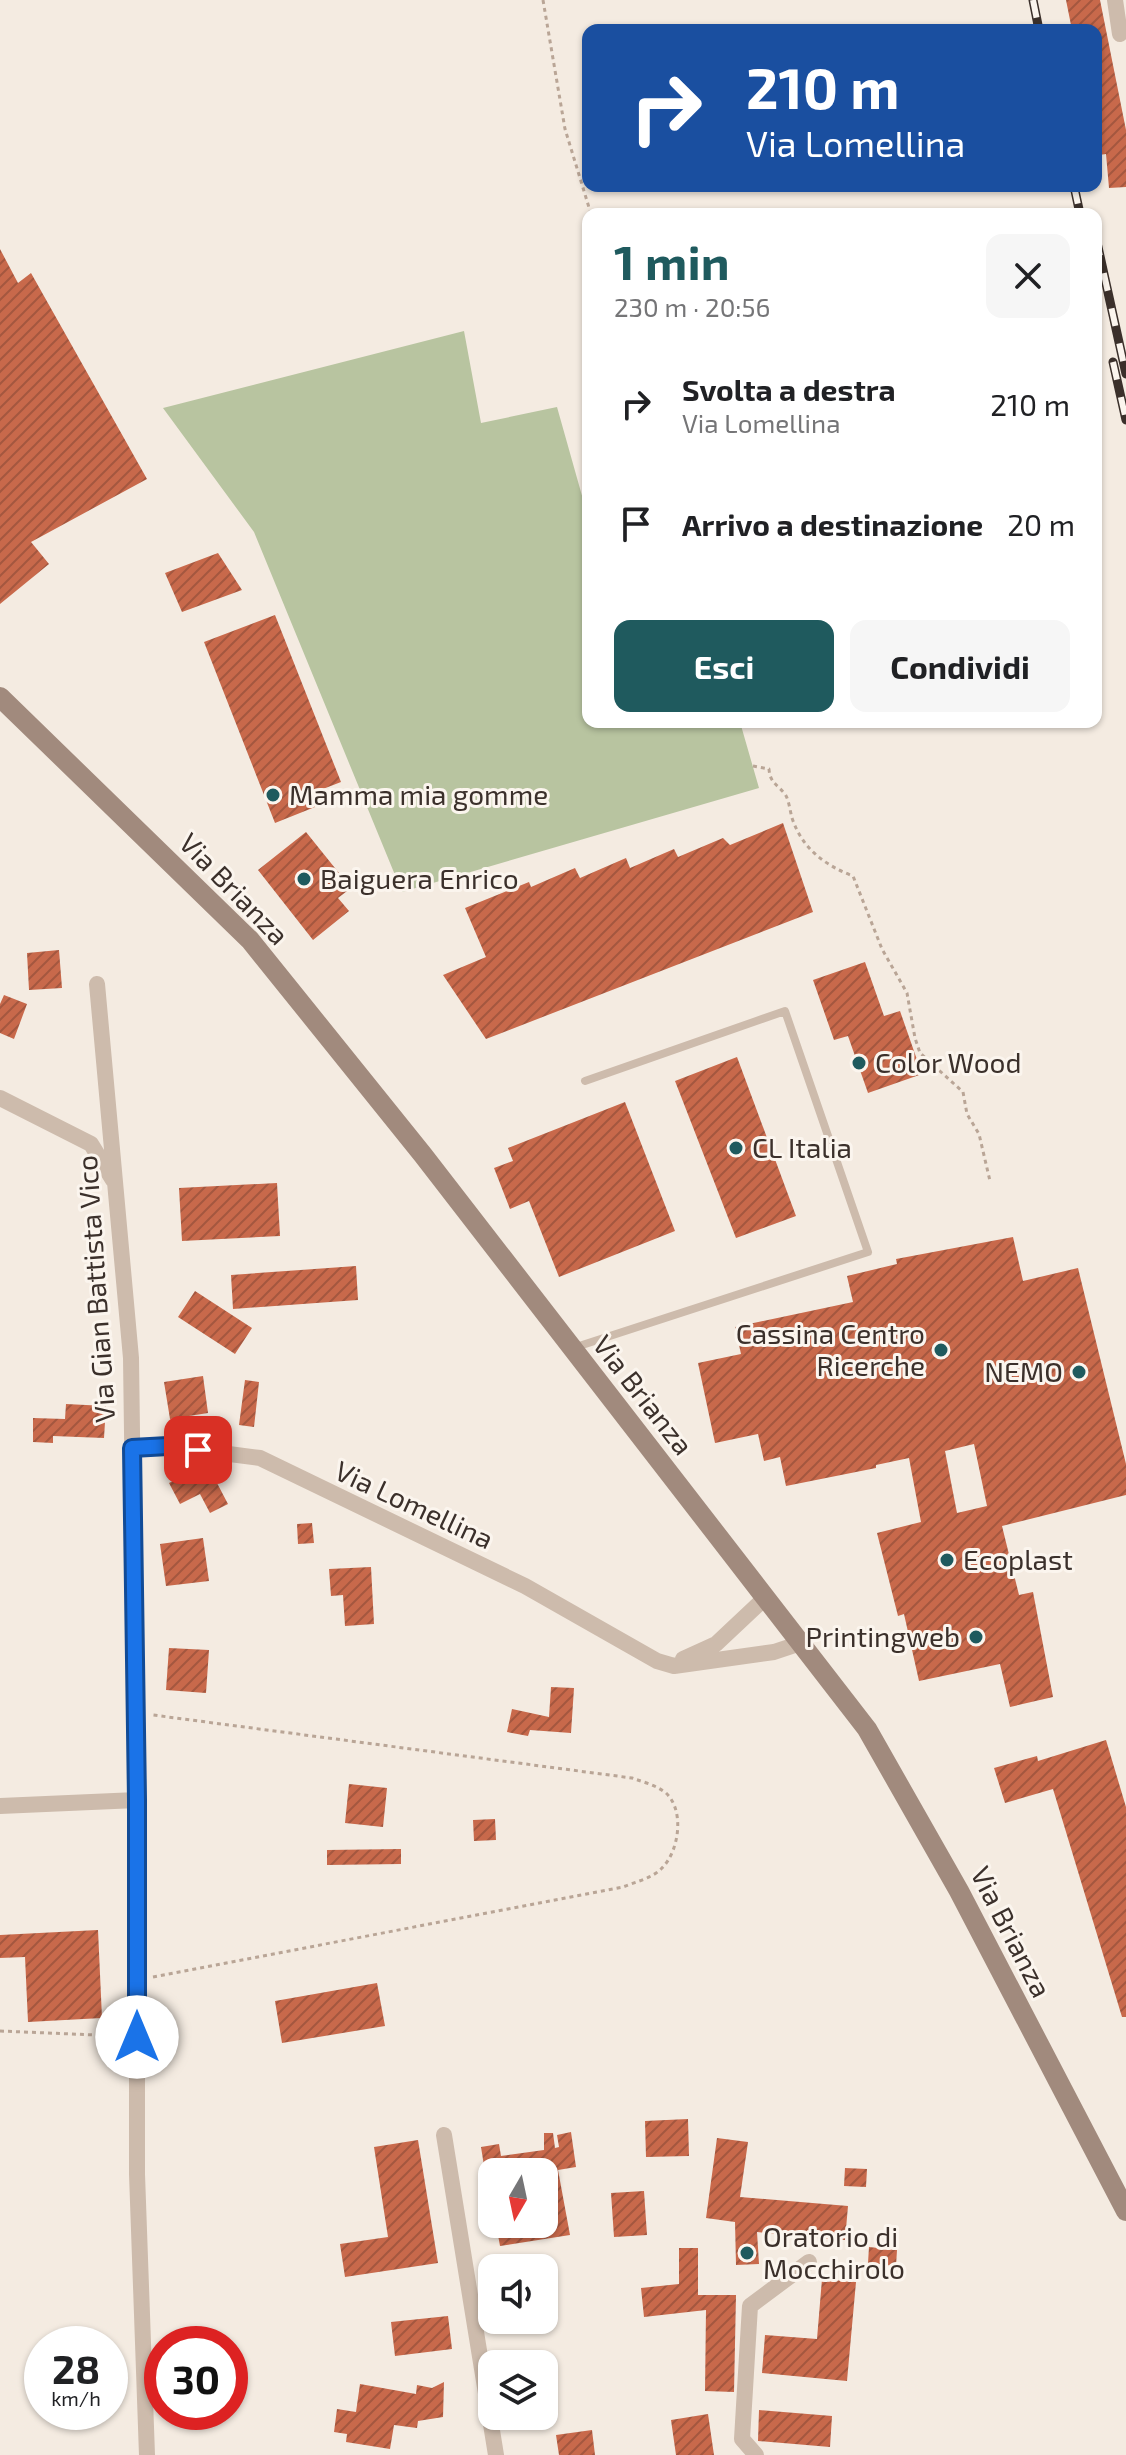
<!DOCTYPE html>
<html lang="it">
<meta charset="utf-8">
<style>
:root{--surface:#fff;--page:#f6f6f6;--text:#202124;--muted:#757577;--accent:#1f5a5e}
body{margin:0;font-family:"Exo 2",sans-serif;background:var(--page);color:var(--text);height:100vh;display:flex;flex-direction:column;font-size:30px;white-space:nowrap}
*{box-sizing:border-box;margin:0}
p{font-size:26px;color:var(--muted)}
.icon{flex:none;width:44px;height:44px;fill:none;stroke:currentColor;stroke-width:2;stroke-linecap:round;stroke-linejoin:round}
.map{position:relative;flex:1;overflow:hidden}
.drawer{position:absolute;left:582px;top:208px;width:520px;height:520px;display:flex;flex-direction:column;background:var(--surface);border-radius:16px;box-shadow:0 2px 6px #0004}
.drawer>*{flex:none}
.top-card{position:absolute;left:582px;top:24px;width:520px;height:168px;border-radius:16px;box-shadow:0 2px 6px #0004;background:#1a4fa0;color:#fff;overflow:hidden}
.needle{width:52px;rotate:189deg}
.controls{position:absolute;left:478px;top:2158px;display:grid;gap:16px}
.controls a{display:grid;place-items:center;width:80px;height:80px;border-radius:16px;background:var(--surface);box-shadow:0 2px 6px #0004;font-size:40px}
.speed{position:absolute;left:24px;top:2326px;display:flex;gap:16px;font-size:40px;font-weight:700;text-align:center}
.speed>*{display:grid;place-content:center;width:104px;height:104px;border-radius:50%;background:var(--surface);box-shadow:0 2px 6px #0004;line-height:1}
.speed small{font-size:20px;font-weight:400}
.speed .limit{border:12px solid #d22;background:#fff;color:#111}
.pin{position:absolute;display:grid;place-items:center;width:68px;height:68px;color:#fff;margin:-34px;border-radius:16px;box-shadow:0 4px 12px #0006}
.me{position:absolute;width:88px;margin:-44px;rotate:0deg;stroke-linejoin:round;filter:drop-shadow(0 0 6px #0008)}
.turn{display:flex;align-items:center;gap:28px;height:168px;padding:0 32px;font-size:36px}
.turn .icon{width:104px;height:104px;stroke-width:2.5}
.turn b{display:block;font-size:56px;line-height:68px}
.round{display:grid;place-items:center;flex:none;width:84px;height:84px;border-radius:16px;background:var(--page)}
.summary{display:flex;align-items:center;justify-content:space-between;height:136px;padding:0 32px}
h1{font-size:48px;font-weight:700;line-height:60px;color:var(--accent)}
.button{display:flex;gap:16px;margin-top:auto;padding:16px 32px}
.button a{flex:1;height:92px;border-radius:16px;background:var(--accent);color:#fff;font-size:32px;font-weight:700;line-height:92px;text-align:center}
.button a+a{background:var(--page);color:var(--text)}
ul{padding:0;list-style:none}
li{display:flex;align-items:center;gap:24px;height:120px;padding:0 32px}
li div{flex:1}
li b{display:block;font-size:30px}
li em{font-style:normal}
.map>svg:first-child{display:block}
.green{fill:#b8c4a0}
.building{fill:url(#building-hatch);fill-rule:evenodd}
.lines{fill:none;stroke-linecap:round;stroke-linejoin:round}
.path{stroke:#b9a596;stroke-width:3;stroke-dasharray:4 4;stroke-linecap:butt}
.lane{stroke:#cdbbac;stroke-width:8}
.street{stroke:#cdbbac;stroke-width:16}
.secondary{stroke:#a18a7d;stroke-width:20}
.rail-casing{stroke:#3b302b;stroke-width:9}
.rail{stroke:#fbf5ee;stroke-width:6;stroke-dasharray:18;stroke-linecap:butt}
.route-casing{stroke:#114b97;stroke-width:20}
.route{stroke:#1a73e8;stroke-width:14}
.poi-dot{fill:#1f5a5e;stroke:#fbf5ee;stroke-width:3}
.labels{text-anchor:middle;stroke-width:6;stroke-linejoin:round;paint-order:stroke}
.poi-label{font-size:28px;fill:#3b302b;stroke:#fbf5ee;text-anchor:start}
.street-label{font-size:28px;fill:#3b302b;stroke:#fbf5ee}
</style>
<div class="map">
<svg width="1126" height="2455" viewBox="0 0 1126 2455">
<defs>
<pattern id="building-hatch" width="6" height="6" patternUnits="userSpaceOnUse" patternTransform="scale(2)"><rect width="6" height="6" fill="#c8694b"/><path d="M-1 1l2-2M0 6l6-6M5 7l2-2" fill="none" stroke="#a4573f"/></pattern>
</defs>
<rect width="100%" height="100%" fill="#f4ebe1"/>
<path class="green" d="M 464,331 L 481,423 L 557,407 L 588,517 L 588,722 L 740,722 L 759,788 L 402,892 L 254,532 L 163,408 Z"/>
<path class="building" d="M 1066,0 L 1100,0 L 1126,130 L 1126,187 L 1109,188 L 1106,154 L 1099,155 L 1096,140 L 1096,30 L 1072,30 Z
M 0,249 L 18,283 L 31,273 L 147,479 L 31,542 L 49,564 L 0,604 Z
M 218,553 L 242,590 L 182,612 L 165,573 Z
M 275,615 L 341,782 L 310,794 L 315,807 L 275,823 L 204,642 Z
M 783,823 L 813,912 L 486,1039 L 443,975 L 486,957 L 465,908 L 529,882 L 531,887 L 575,868 L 580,878 L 626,858 L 630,868 L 674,849 L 678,857 L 723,838 L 730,845 Z
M 306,832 L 351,888 L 338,898 L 349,911 L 313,940 L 258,870 Z
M 59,950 L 62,988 L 29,990 L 27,953 Z
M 865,962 L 884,1016 L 900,1011 L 922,1074 L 868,1093 L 848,1036 L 834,1040 L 813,980 Z
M 4,995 L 27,1004 L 14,1039 L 0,1033 L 0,1004 Z
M 737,1057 L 796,1216 L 736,1238 L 675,1081 Z
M 625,1102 L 675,1231 L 559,1277 L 529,1201 L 510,1209 L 494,1168 L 513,1161 L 508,1148 Z
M 277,1183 L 280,1236 L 182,1241 L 179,1188 Z
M 1013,1237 L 1023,1281 L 1078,1268 L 1126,1464 L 1126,1495 L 1002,1526 L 1019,1595 L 1033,1592 L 1053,1697 L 1010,1707 L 1000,1664 L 919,1681 L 904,1614 L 898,1616 L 877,1533 L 921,1522 L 909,1458 L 876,1465 L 876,1468 L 786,1486 L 780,1457 L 764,1461 L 758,1434 L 715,1443 L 698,1363 L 741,1354 L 735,1327 L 853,1302 L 847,1276 L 897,1264 L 896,1259 ZM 974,1444 L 987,1506 L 957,1513 L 945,1451 Z
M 356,1266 L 358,1300 L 233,1309 L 231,1275 Z
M 195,1291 L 252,1328 L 235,1354 L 178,1317 Z
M 203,1376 L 208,1413 L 170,1419 L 164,1382 Z
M 245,1380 L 259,1382 L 254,1427 L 239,1425 Z
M 66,1404 L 106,1406 L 104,1438 L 53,1436 L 53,1443 L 33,1442 L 33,1418 L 65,1419 Z
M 207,1464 L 228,1504 L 210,1513 L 200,1494 L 180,1504 L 169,1483 Z
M 312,1523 L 314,1543 L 298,1544 L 297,1524 Z
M 203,1538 L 209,1581 L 166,1586 L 160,1544 Z
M 371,1567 L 374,1624 L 345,1626 L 343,1595 L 331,1596 L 329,1569 Z
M 169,1648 L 209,1650 L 206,1693 L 166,1690 Z
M 551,1687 L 574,1688 L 571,1733 L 530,1730 L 528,1736 L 507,1732 L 512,1709 L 549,1717 Z
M 1106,1740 L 1126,1807 L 1126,2017 L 1122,2017 L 1053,1789 L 1005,1803 L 994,1768 L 1037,1756 L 1038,1761 Z
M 349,1784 L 387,1788 L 383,1827 L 345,1823 Z
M 495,1819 L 496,1840 L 474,1841 L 473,1820 Z
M 401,1849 L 401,1864 L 327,1865 L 327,1850 Z
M 98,1930 L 102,2018 L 28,2022 L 25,1957 L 0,1958 L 0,1935 Z
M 377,1983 L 385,2026 L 282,2043 L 275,2001 Z
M 688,2119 L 689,2156 L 646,2157 L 645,2121 Z
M 571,2132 L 576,2167 L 558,2170 L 570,2235 L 500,2246 L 496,2224 L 544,2224 L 544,2172 L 485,2172 L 481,2147 L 499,2144 L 501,2156 L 544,2150 L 544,2133 L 553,2133 L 555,2148 L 559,2147 L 557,2135 Z
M 717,2138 L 748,2142 L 740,2197 L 848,2206 L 845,2240 L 757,2232 L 759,2264 L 736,2265 L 735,2222 L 706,2218 Z
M 418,2140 L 438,2263 L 345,2277 L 340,2244 L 388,2237 L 374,2147 Z
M 845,2168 L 867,2169 L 866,2187 L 844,2186 Z
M 644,2191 L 647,2235 L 614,2237 L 611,2193 Z
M 869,2247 L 897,2250 L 896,2266 L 868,2263 Z
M 679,2248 L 698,2248 L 698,2295 L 736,2295 L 734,2392 L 705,2391 L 706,2310 L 644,2317 L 641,2288 L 679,2284 Z
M 822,2279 L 856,2282 L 847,2381 L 762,2373 L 765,2335 L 817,2339 Z
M 448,2316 L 452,2349 L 395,2356 L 391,2322 Z
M 444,2382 L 443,2417 L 418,2421 L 417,2428 L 394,2425 L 390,2449 L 346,2442 L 347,2434 L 334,2432 L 337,2409 L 356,2412 L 360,2384 L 416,2394 L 417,2385 L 432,2388 Z
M 759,2410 L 832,2416 L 830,2447 L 758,2441 Z
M 708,2414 L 714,2455 L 676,2455 L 671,2420 Z
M 592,2430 L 595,2455 L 559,2455 L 556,2435 Z"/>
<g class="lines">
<path class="path" d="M 543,0 L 565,129 L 591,214
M 753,766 L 769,769 C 770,783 777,784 785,794 C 789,800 790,811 792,818 C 802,848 824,865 853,876 L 882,949 L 907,993 L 915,1038 L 920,1053 L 963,1092 L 967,1114 L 979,1134 L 990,1181
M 153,1977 L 623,1887 C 635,1882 653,1878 662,1868 C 679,1851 685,1811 666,1793 C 656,1785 643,1782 632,1778 L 153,1715
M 0,2031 L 121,2036"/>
<path class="lane" d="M 573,1348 L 868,1252 L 785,1011 L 585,1081"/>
<path class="street" d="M 1115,0 L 1120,34
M 97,984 L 131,1358 L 137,1800 L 137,2174 L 147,2455
M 0,1098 L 91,1144 L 113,1180
M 132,1448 L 168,1446 L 260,1458 L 525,1586 L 657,1661 L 674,1666 L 774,1652 L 801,1643
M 683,1659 L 716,1644 L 766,1597
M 0,1806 L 137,1800
M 444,2135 L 496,2455
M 756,2455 L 742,2439 L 750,2306 L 809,2262"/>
<path class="secondary" d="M 0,697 L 250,940 L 423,1155 L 867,1729 L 959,1891 L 1126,2211"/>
<defs>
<path id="rail" d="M 1033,0 L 1039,30
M 1074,186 L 1080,214
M 1096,238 L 1126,374
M 1113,362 L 1126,420"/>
</defs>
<use href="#rail" class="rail-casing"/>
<use href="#rail" class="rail"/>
</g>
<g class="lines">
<defs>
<path id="route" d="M 137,2037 L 137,1800 L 132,1448 L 168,1446 L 198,1450"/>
</defs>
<use href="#route" class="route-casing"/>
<use href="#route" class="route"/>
</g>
<g class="poi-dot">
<circle cx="273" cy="795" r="8"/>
<circle cx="304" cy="879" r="8"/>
<circle cx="859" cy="1063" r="8"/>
<circle cx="736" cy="1148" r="8"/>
<circle cx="941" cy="1350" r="8"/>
<circle cx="1079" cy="1372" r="8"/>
<circle cx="947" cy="1560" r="8"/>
<circle cx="976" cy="1637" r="8"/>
<circle cx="747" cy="2253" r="8"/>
</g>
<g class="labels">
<g class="poi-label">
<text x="289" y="805">Mamma mia gomme</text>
<text x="320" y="889">Baiguera Enrico</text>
<text x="875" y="1073">Color Wood</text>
<text x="752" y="1158">CL Italia</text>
<text x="925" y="1344" text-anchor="end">Cassina Centro<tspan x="925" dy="32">Ricerche</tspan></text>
<text x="1063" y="1382" text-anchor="end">NEMO</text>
<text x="963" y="1570">Ecoplast</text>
<text x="960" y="1647" text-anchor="end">Printingweb</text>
<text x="763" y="2247">Oratorio di<tspan x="763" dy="32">Mocchirolo</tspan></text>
</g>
<g class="street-label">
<text transform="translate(234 889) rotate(46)" y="10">Via Brianza</text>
<text transform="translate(96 1289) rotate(-94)" y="10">Via Gian Battista Vico</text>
<text transform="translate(643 1395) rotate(52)" y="10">Via Brianza</text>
<text transform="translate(414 1505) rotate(25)" y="10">Via Lomellina</text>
<text transform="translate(1011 1932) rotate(63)" y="10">Via Brianza</text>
</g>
</g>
</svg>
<div class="controls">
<a><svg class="needle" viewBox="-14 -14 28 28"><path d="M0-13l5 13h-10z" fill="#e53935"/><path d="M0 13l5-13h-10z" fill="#757577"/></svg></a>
<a><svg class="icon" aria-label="sound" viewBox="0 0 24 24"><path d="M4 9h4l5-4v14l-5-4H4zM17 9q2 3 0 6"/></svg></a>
<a><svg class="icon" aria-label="layers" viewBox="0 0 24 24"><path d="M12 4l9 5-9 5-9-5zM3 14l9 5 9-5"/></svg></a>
</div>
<div class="speed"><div>28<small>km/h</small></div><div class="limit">30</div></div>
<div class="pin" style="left:198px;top:1450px;background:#d93025"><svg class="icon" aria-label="arrive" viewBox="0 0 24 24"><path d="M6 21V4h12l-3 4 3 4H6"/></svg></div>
<svg class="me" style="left:137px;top:2037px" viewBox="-20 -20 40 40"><circle r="19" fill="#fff"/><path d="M0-13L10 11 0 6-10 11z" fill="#1a73e8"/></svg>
<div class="top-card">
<div class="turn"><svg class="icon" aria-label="right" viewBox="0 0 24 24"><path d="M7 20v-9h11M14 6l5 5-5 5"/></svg><div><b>210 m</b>Via Lomellina</div></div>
</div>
<section class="drawer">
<div class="summary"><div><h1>1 min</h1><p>230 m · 20:56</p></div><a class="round"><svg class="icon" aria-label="close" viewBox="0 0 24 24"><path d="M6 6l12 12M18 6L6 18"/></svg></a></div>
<ul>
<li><svg class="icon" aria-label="right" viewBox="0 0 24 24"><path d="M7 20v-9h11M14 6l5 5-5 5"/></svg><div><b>Svolta a destra</b><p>Via Lomellina</p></div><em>210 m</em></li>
<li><svg class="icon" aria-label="arrive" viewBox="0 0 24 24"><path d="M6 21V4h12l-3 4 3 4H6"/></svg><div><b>Arrivo a destinazione</b></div><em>20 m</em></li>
</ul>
<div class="button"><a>Esci</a><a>Condividi</a></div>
</section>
</div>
